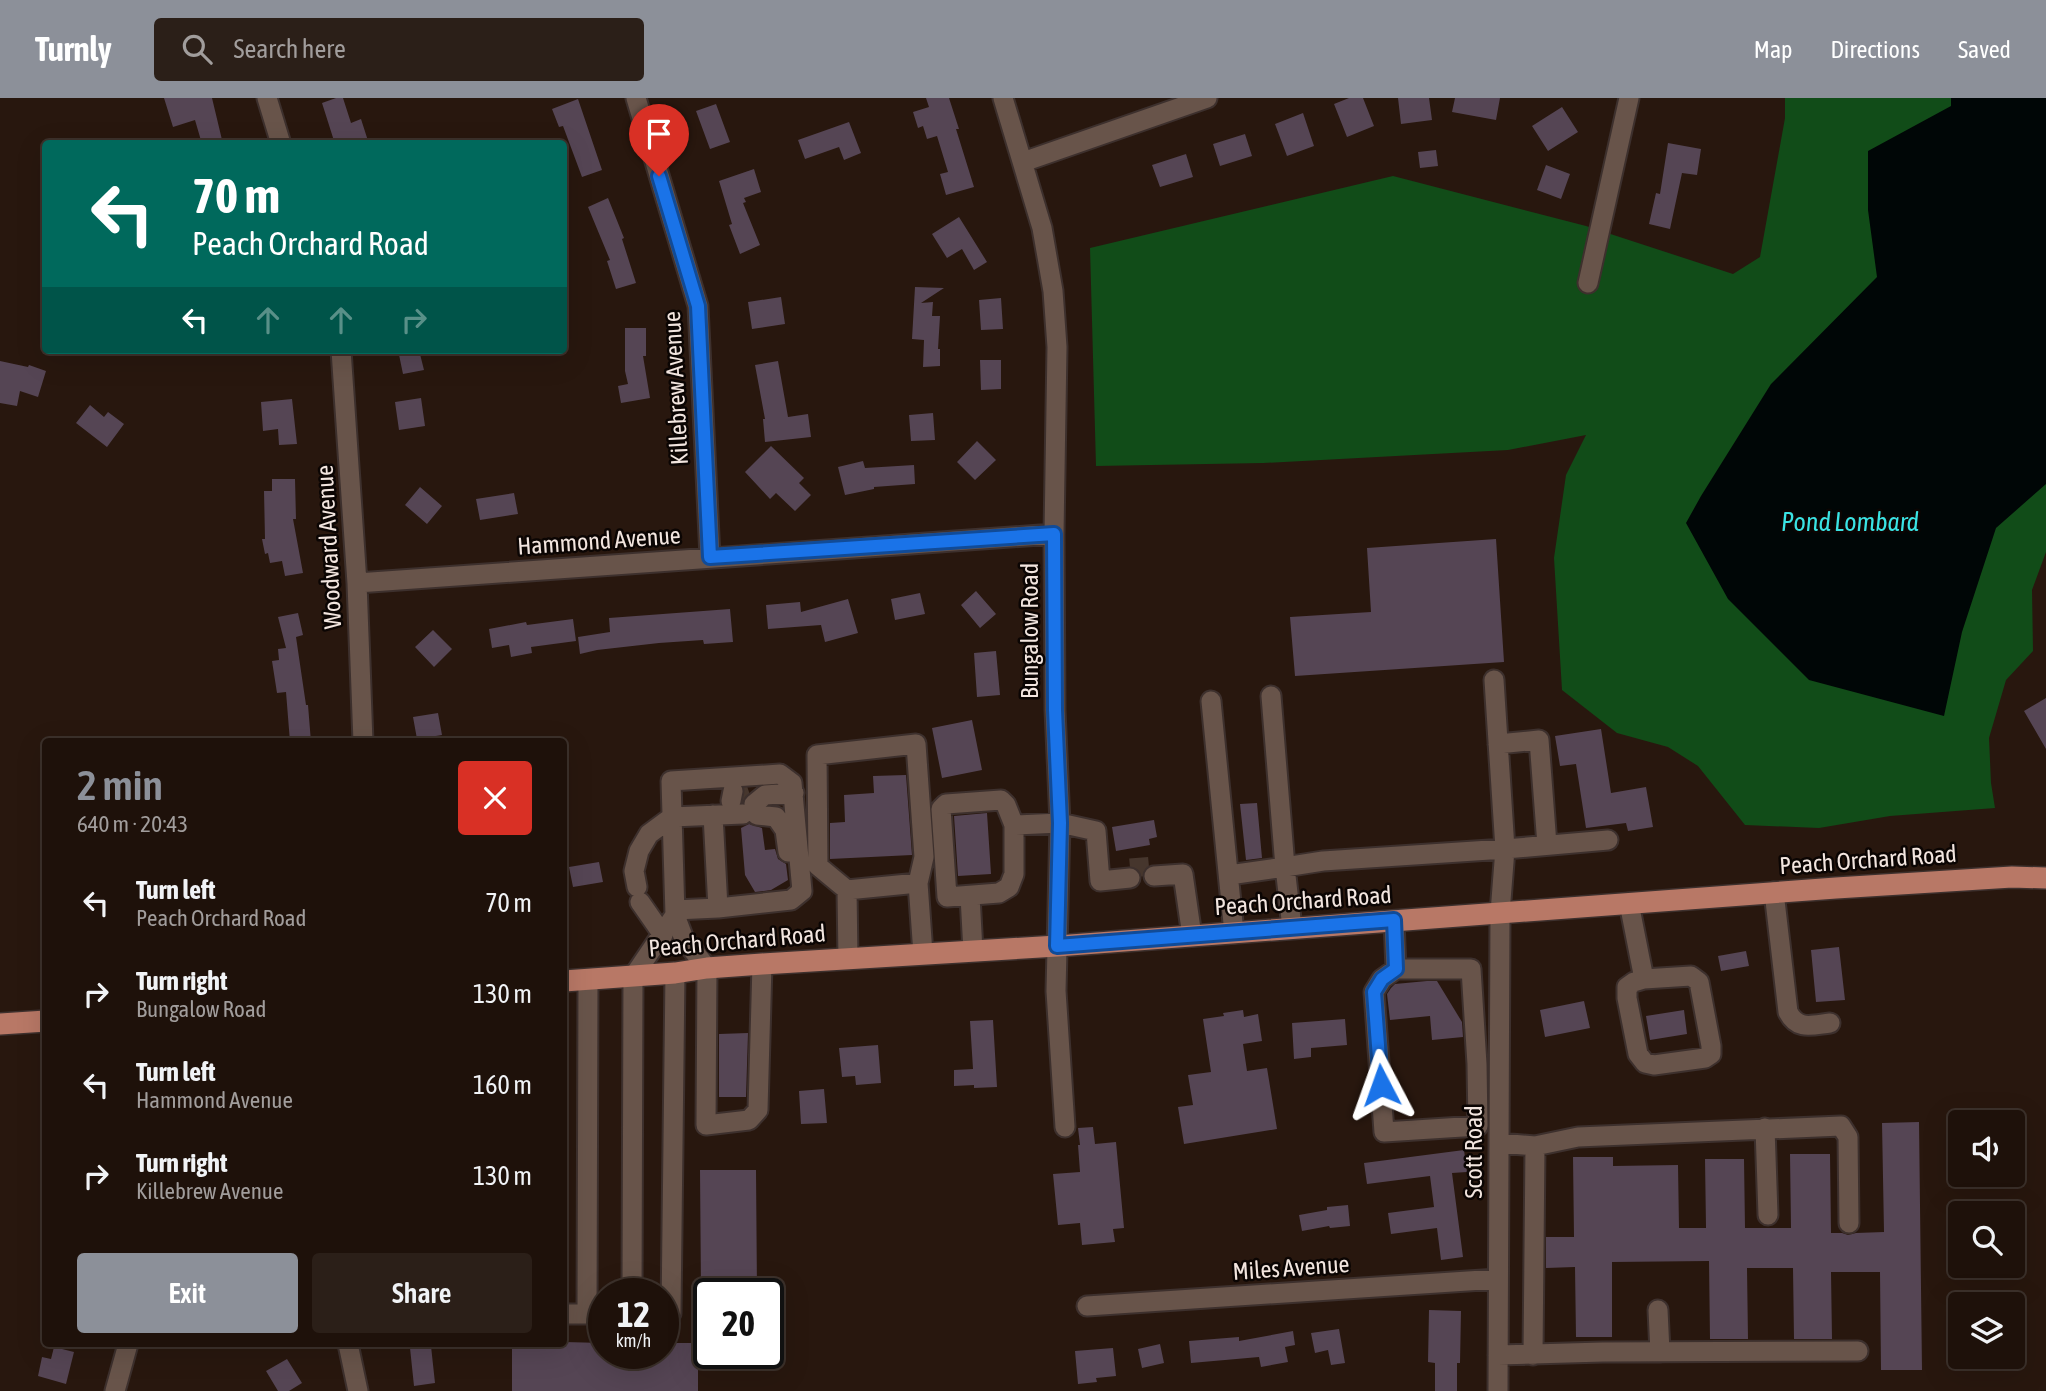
<!DOCTYPE html>
<meta charset="utf-8">
<style>
:root{--surface:#1e110a;--page:#2b1f18;--text:#f1f3f6;--muted:#a19d9c;--line:#3c312b;--accent:#8c9099}
body{margin:0;font-family:"Asap Condensed",sans-serif;background:var(--page);color:var(--text);height:100vh;display:flex;flex-direction:column;font-size:26px;white-space:nowrap}
*{box-sizing:border-box;margin:0}
p{font-size:23px;color:var(--muted)}
.icon{flex:none;width:38px;height:38px;fill:none;stroke:currentColor;stroke-width:2;stroke-linecap:round;stroke-linejoin:round}
.map{position:relative;flex:1;overflow:hidden}
.side{position:absolute;left:42px;top:640px;width:525px;height:609px;display:flex;flex-direction:column;background:var(--surface);border-radius:7px;box-shadow:0 7px 28px #0002,0 0 0 2px var(--line)}
.side>*{flex:none}
.hud{position:absolute;left:42px;top:42px;width:525px;height:214px;border-radius:7px;box-shadow:0 7px 28px #0002,0 0 0 2px var(--line);background:#00695c;color:#fff;overflow:hidden}
.tools{position:absolute;left:1948px;top:1012px;display:grid;gap:14px}
.tools a{display:grid;place-items:center;width:77px;height:77px;border-radius:7px;background:var(--surface);box-shadow:0 7px 28px #0002,0 0 0 2px var(--line);font-size:35px}
.speed{position:absolute;left:588px;top:1180px;display:flex;gap:14px;font-size:35px;font-weight:700;text-align:center}
.speed>*{display:grid;place-content:center;width:91px;height:91px;border-radius:50%;background:var(--surface);box-shadow:0 7px 28px #0002,0 0 0 2px var(--line);line-height:1}
.speed small{font-size:18px;font-weight:400}
.speed .limit{border:4px solid #111;border-radius:10px;background:#fff;color:#111}
.pin{position:absolute;display:grid;place-items:center;width:60px;height:60px;color:#fff;margin:-72px -30px;border-radius:50% 50% 50% 0;rotate:-45deg;box-shadow:0 0 7px #0007}
.pin .icon{rotate:45deg}
.me{position:absolute;width:77px;margin:-38px;rotate:356deg;stroke-linejoin:round;filter:drop-shadow(0 0 5px #0008)}
.turn{display:flex;align-items:center;gap:24px;height:147px;padding:0 35px;font-size:32px}
.turn .icon{width:91px;height:91px;stroke-width:2.5}
.turn b{display:block;font-size:49px;line-height:60px}
.lanes{display:flex;align-items:center;height:66px;padding:0 35px;background:#0003;justify-content:center;gap:35px;direction:ltr}
.lanes .off{opacity:.35}
.round{display:grid;place-items:center;flex:none;width:74px;height:74px;border-radius:7px;background:var(--page)}
.overview{display:flex;align-items:center;justify-content:space-between;height:119px;padding:0 35px}
h1{font-size:42px;font-weight:600;line-height:52px;color:var(--accent)}
.action{display:flex;gap:14px;margin-top:auto;padding:14px 35px}
.action a{flex:1;height:80px;border-radius:7px;background:var(--accent);color:#fff;font-size:28px;font-weight:600;line-height:80px;text-align:center}
.action a+a{background:var(--page);color:var(--text)}
ul{padding:0;list-style:none}
li{display:flex;align-items:center;gap:21px;height:91px;padding:0 35px}
li div{flex:1}
li b{display:block;font-size:26px}
li em{font-style:normal}
header{display:flex;align-items:center;gap:42px;box-sizing:border-box;height:98px;padding:0 35px;background:var(--accent);color:#fff}
header strong{font-size:33px}
nav{display:flex;gap:38px;margin-inline-start:auto;font-size:24px}
.search{width:490px;height:63px;background:var(--page);display:flex;align-items:center;gap:18px;box-sizing:border-box;padding:0 24px;border-radius:7px;color:var(--muted);font-size:26px}
.map>svg:first-child{display:block}
.forest{fill:#114c18}
.water{fill:#000606}
.building{fill:#554554}
.lines{fill:none;stroke-linecap:round;stroke-linejoin:round}
.minor-tunnel{stroke:#46362d;stroke-width:19;stroke-dasharray:19 10;stroke-linecap:butt}
.minor-casing{stroke:#3d302d;stroke-width:23}
.major-casing{stroke:#3d302d;stroke-width:24}
.minor{stroke:#68544a;stroke-width:19}
.major{stroke:#b87866;stroke-width:21}
.route-casing{stroke:#114b97;stroke-width:18}
.route{stroke:#1a73e8;stroke-width:12}
.labels{text-anchor:middle;stroke-width:5;stroke-linejoin:round;paint-order:stroke}
.street-label{font-size:24px;fill:#f2e5df;stroke:#0b0503}
.water-label{font-size:26px;font-style:italic;fill:#3ae3e4;stroke:#0b0503}
</style>
<header>
<strong>Turnly</strong>
<div class="search"><svg class="icon" aria-label="search" viewBox="0 0 24 24"><circle cx="10" cy="10" r="6"/><path d="M15 15l6 6"/></svg>Search here</div>
<nav><a>Map</a><a>Directions</a><a>Saved</a></nav>
</header>
<div class="map">
<svg width="2046" height="1293" viewBox="0 0 2046 1293">
<rect width="100%" height="100%" fill="#28170e"/>
<path class="forest" d="M 1785,0 L 2046,0 L 2046,454 L 2032,492 L 2033,553 L 2006,582 L 1989,640 L 1991,685 L 1995,710 L 1890,718 L 1819,730 L 1745,727 L 1698,668 L 1668,649 L 1617,635 L 1562,592 L 1554,460 L 1566,377 L 1586,337 L 1508,352 L 1263,365 L 1096,368 L 1090,150 L 1393,78 L 1586,128 L 1733,176 L 1760,159 L 1785,20 Z"/>
<path class="water" d="M 1951,0 L 2046,0 L 2046,386 L 1996,430 L 1962,534 L 1944,618 L 1809,582 L 1728,501 L 1686,425 L 1701,398 L 1771,286 L 1877,179 L 1868,112 L 1868,53 L 1951,8 Z"/>
<path class="building" d="M 164,0 L 212,0 L 223,46 L 202,46 L 195,22 L 173,29 Z
M 336,0 L 343,0 L 351,25 L 361,21 L 369,46 L 335,46 L 322,5 Z
M 926,0 L 949,0 L 959,31 L 956,31 L 974,89 L 946,97 L 940,76 L 948,74 L 937,38 L 927,41 L 923,28 L 918,30 L 913,14 L 929,9 Z
M 1349,0 L 1363,0 L 1374,28 L 1347,39 L 1334,6 Z
M 1398,0 L 1429,0 L 1432,22 L 1401,26 Z
M 1455,0 L 1500,0 L 1496,22 L 1452,14 Z
M 578,1 L 602,72 L 582,79 L 563,28 L 559,29 L 552,11 Z
M 716,6 L 730,44 L 710,51 L 696,13 Z
M 1562,9 L 1578,34 L 1548,53 L 1532,28 Z
M 1303,15 L 1314,48 L 1287,58 L 1275,26 Z
M 849,24 L 861,55 L 844,62 L 839,49 L 805,61 L 798,42 Z
M 1245,36 L 1252,58 L 1220,68 L 1213,46 Z
M 1668,45 L 1701,51 L 1697,77 L 1682,75 L 1670,131 L 1649,126 L 1656,95 L 1660,96 Z
M 1436,52 L 1438,68 L 1420,70 L 1418,54 Z
M 1186,56 L 1193,79 L 1160,89 L 1152,67 Z
M 1546,67 L 1570,76 L 1561,101 L 1537,92 Z
M 754,71 L 761,94 L 744,100 L 746,104 L 743,105 L 760,147 L 740,156 L 729,127 L 732,126 L 719,83 Z
M 608,100 L 624,140 L 622,141 L 636,185 L 616,191 L 607,163 L 610,162 L 588,109 Z
M 959,119 L 987,164 L 974,172 L 962,151 L 947,160 L 932,136 Z
M 915,189 L 944,190 L 921,205 L 933,204 L 932,218 L 940,218 L 938,251 L 940,251 L 940,268 L 923,269 L 924,242 L 912,241 Z
M 781,199 L 785,226 L 752,231 L 748,204 Z
M 1001,200 L 1003,231 L 981,232 L 979,202 Z
M 625,230 L 646,230 L 646,258 L 643,258 L 650,300 L 621,305 L 618,288 L 628,286 L 625,273 Z
M 398,252 L 419,252 L 424,272 L 403,276 Z
M 980,262 L 1001,262 L 1001,291 L 981,292 Z
M 0,263 L 28,269 L 29,267 L 46,273 L 38,299 L 20,293 L 17,308 L 0,305 Z
M 778,263 L 788,319 L 808,316 L 811,339 L 765,344 L 763,321 L 765,321 L 755,267 Z
M 421,300 L 425,328 L 399,332 L 395,304 Z
M 292,301 L 297,346 L 279,347 L 278,331 L 263,333 L 261,304 Z
M 90,307 L 104,319 L 108,314 L 124,326 L 107,349 L 76,325 Z
M 933,315 L 935,342 L 911,343 L 909,317 Z
M 977,343 L 996,362 L 975,382 L 957,364 Z
M 771,348 L 804,380 L 799,385 L 811,397 L 795,413 L 776,395 L 770,401 L 745,374 Z
M 863,363 L 865,370 L 914,367 L 915,386 L 874,389 L 874,391 L 845,397 L 838,369 Z
M 272,381 L 295,381 L 296,421 L 293,421 L 303,475 L 285,478 L 282,463 L 270,465 L 268,455 L 265,456 L 262,441 L 265,441 L 264,393 L 272,393 Z
M 420,389 L 442,408 L 427,426 L 405,407 Z
M 514,395 L 518,416 L 480,422 L 476,401 Z
M 1496,441 L 1504,564 L 1295,578 L 1290,519 L 1371,514 L 1367,450 Z
M 976,493 L 996,516 L 980,530 L 961,507 Z
M 920,495 L 925,516 L 895,522 L 891,501 Z
M 848,501 L 858,535 L 825,544 L 821,527 L 768,531 L 766,507 L 800,504 L 801,514 Z
M 730,511 L 733,544 L 704,546 L 703,542 L 659,545 L 597,552 L 580,556 L 578,539 L 610,534 L 609,520 Z
M 298,515 L 303,537 L 296,539 L 306,607 L 308,607 L 311,644 L 290,644 L 286,594 L 277,595 L 272,563 L 279,562 L 278,551 L 286,550 L 278,519 Z
M 573,521 L 576,543 L 531,549 L 532,555 L 511,559 L 509,547 L 492,550 L 489,531 L 526,524 L 527,527 Z
M 433,532 L 452,551 L 434,569 L 415,549 Z
M 996,553 L 1000,597 L 977,599 L 974,555 Z
M 2046,600 L 2046,651 L 2024,613 Z
M 438,615 L 442,637 L 417,641 L 413,619 Z
M 972,622 L 982,672 L 942,680 L 932,630 Z
M 1601,631 L 1611,695 L 1646,689 L 1653,729 L 1628,733 L 1626,725 L 1586,730 L 1576,666 L 1560,668 L 1555,638 Z
M 906,677 L 912,757 L 830,761 L 830,725 L 845,724 L 844,697 L 874,695 L 873,678 Z
M 1257,705 L 1262,760 L 1246,762 L 1240,706 Z
M 987,715 L 991,776 L 958,778 L 954,718 Z
M 1154,722 L 1157,739 L 1149,741 L 1150,747 L 1116,753 L 1112,729 Z
M 749,726 L 762,730 L 765,752 L 775,751 L 778,761 L 786,766 L 788,782 L 771,792 L 755,794 L 745,777 L 741,730 Z
M 599,764 L 603,784 L 573,789 L 569,769 Z
M 1839,849 L 1845,902 L 1816,904 L 1811,852 Z
M 1746,853 L 1749,868 L 1721,873 L 1718,858 Z
M 1427,883 L 1437,883 L 1462,924 L 1463,939 L 1432,942 L 1430,918 L 1390,922 L 1387,896 L 1391,890 L 1395,886 Z
M 1584,903 L 1590,930 L 1545,939 L 1540,912 Z
M 1243,912 L 1244,919 L 1258,916 L 1262,943 L 1243,946 L 1247,973 L 1267,970 L 1277,1031 L 1184,1046 L 1178,1009 L 1193,1007 L 1188,977 L 1211,974 L 1203,921 L 1224,918 L 1223,915 Z
M 1684,912 L 1687,936 L 1650,942 L 1646,918 Z
M 1345,921 L 1347,947 L 1311,950 L 1311,959 L 1294,961 L 1292,925 Z
M 993,922 L 997,989 L 974,990 L 974,987 L 954,988 L 954,972 L 973,971 L 970,923 Z
M 748,935 L 746,999 L 719,999 L 719,936 Z
M 878,947 L 881,985 L 856,987 L 855,978 L 842,979 L 839,950 Z
M 824,991 L 827,1025 L 801,1026 L 799,993 Z
M 1919,1024 L 1922,1272 L 1881,1272 L 1880,1174 L 1831,1174 L 1832,1241 L 1794,1241 L 1793,1170 L 1747,1170 L 1748,1241 L 1710,1241 L 1709,1163 L 1612,1164 L 1612,1239 L 1576,1239 L 1575,1169 L 1546,1170 L 1546,1139 L 1574,1139 L 1573,1059 L 1613,1059 L 1613,1068 L 1678,1067 L 1679,1130 L 1706,1130 L 1705,1061 L 1744,1061 L 1745,1130 L 1791,1130 L 1790,1056 L 1830,1056 L 1831,1135 L 1842,1135 L 1848,1137 L 1856,1135 L 1884,1134 L 1882,1025 Z
M 1093,1029 L 1095,1046 L 1116,1044 L 1124,1130 L 1113,1131 L 1115,1144 L 1082,1147 L 1080,1125 L 1058,1127 L 1053,1076 L 1080,1074 L 1078,1047 L 1080,1047 L 1078,1030 Z
M 1464,1052 L 1467,1074 L 1452,1075 L 1463,1159 L 1441,1162 L 1437,1130 L 1391,1136 L 1388,1115 L 1434,1109 L 1430,1078 L 1367,1086 L 1364,1065 Z
M 700,1072 L 756,1072 L 757,1195 L 701,1195 Z
M 1348,1107 L 1350,1128 L 1330,1130 L 1329,1128 L 1302,1133 L 1299,1117 L 1327,1112 L 1327,1109 Z
M 1429,1212 L 1461,1213 L 1460,1265 L 1457,1265 L 1457,1293 L 1435,1293 L 1435,1265 L 1428,1264 Z
M 1339,1231 L 1345,1265 L 1331,1267 L 1328,1252 L 1315,1255 L 1311,1235 Z
M 1293,1233 L 1295,1247 L 1285,1249 L 1288,1264 L 1261,1269 L 1259,1259 L 1191,1265 L 1189,1243 L 1239,1239 L 1239,1243 Z
M 564,1244 L 604,1245 L 604,1255 L 663,1255 L 663,1245 L 698,1245 L 698,1293 L 512,1293 L 512,1246 L 564,1246 Z
M 1160,1246 L 1164,1265 L 1142,1270 L 1138,1251 Z
M 431,1248 L 435,1285 L 414,1288 L 410,1250 Z
M 54,1249 L 74,1254 L 66,1286 L 38,1278 L 42,1259 L 51,1261 Z
M 1113,1250 L 1116,1278 L 1096,1280 L 1097,1284 L 1078,1286 L 1075,1253 Z
M 287,1261 L 302,1285 L 289,1293 L 278,1293 L 266,1273 Z"/>
<g class="lines">
<path class="minor-tunnel" d="M 738,701 L 750,697
M 1130,770 L 1153,768"/>
<defs>
<path id="minor" d="M 267,0 L 281,46
M 636,0 L 698,208 L 710,459
M 1003,0 L 1042,130 L 1053,193 L 1057,249 L 1054,436 L 1055,612 L 1060,725 L 1056,893 L 1065,1029
M 1023,64 L 1207,0
M 1588,185 L 1629,0
M 341,252 L 357,485 L 363,644
M 357,485 L 1054,436
M 1494,582 L 1505,751 L 1608,742
M 1271,598 L 1285,769 L 1323,763 L 1505,751 L 1500,815 L 1498,1293
M 1211,603 L 1234,835
M 1498,646 L 1539,642 L 1547,747
M 1001,702 L 1006,707 L 1014,727 L 1014,776 L 1009,789 L 999,795 L 947,799 L 941,711 L 946,706 Z
M 731,703 L 733,693
M 754,706 L 765,697 L 794,695
M 713,717 L 718,810
M 757,717 L 776,719 L 785,732 L 788,754
M 1014,727 L 1060,725 L 1096,733 L 1100,783 L 1130,780
M 1229,777 L 1285,769 L 1292,830
M 1154,778 L 1183,776 L 1192,838
M 637,789 L 634,773 L 639,753 L 649,736 L 672,719 L 743,716
M 847,792 L 818,768 L 817,657 L 916,646 L 924,759 L 918,785
M 1774,794 L 1788,914 C 1798,933 1812,927 1830,925
M 970,798 L 973,853
M 640,804 L 663,837
M 1629,805 L 1644,881 L 1634,884 L 1627,889 L 1627,900 L 1638,956 L 1645,965 L 1654,967 L 1705,960 L 1711,956 L 1711,948 L 1699,884 L 1691,878 L 1644,881
M 675,812 L 718,810 L 791,802 L 802,793 L 792,685 L 780,676 L 671,683 L 675,817 L 684,841 L 707,870 L 706,1027 L 749,1022 L 758,1012 L 762,866
M 1394,823 L 1396,871 L 1471,871 L 1477,966 L 1478,1028 L 1384,1034 L 1374,894 L 1382,881 L 1396,871
M 848,861 L 847,792 L 918,785 L 923,856
M 1765,1030 L 1768,1117
M 1499,1045 L 1535,1048 L 1578,1039 L 1841,1028 L 1848,1039 L 1849,1125
M 632,1195 L 633,879 L 675,817
M 1087,1208 L 1498,1181
M 1658,1212 L 1660,1254
M 663,1215 L 671,1215 L 675,875
M 564,1216 L 604,1216
M 587,1216 L 588,882
M 348,1246 L 358,1293
M 1498,1257 L 1603,1254 L 1858,1253
M 1533,1257 L 1535,1048
M 115,1293 L 128,1246"/>
<path id="major" d="M 564,883 L 675,875 L 707,870 L 762,866 L 1057,848 L 1836,790 L 2012,779 L 2046,780
M 0,926 L 46,923"/>
</defs>
<use href="#minor" class="minor-casing"/>
<use href="#major" class="major-casing"/>
<use href="#minor" class="minor"/>
<use href="#major" class="major"/>
</g>
<g class="lines">
<defs>
<path id="route" d="M 659,78 L 698,208 L 710,459 L 1054,436 L 1055,612 L 1060,725 L 1057,848 L 1394,822 L 1396,871 L 1382,881 L 1374,894 L 1381,987"/>
</defs>
<use href="#route" class="route-casing"/>
<use href="#route" class="route"/>
</g>
<g class="labels">
<g class="street-label">
<text transform="translate(676 290) rotate(-93)" y="8">Killebrew Avenue</text>
<text transform="translate(599 443) rotate(-4)" y="8">Hammond Avenue</text>
<text transform="translate(329 449) rotate(-93)" y="8">Woodward Avenue</text>
<text transform="translate(1030 533) rotate(-90)" y="8">Bungalow Road</text>
<text transform="translate(1868 762) rotate(-4)" y="8">Peach Orchard Road</text>
<text transform="translate(1303 803) rotate(-4)" y="8">Peach Orchard Road</text>
<text transform="translate(737 843) rotate(-5)" y="8">Peach Orchard Road</text>
<text transform="translate(1474 1054) rotate(-90)" y="8">Scott Road</text>
<text transform="translate(1291 1170) rotate(-4)" y="8">Miles Avenue</text>
</g>
<g class="water-label">
<text x="1850" y="433">Pond Lombard</text>
</g>
</g>
</svg>
<div class="tools">
<a><svg class="icon" aria-label="sound" viewBox="0 0 24 24"><path d="M4 9h4l5-4v14l-5-4H4zM17 9q2 3 0 6"/></svg></a>
<a><svg class="icon" aria-label="search" viewBox="0 0 24 24"><circle cx="10" cy="10" r="6"/><path d="M15 15l6 6"/></svg></a>
<a><svg class="icon" aria-label="layers" viewBox="0 0 24 24"><path d="M12 4l9 5-9 5-9-5zM3 14l9 5 9-5"/></svg></a>
</div>
<div class="speed"><div>12<small>km/h</small></div><div class="limit">20</div></div>
<div class="pin" style="left:659px;top:78px;background:#d93025"><svg class="icon" aria-label="arrive" viewBox="0 0 24 24"><path d="M6 21V4h12l-3 4 3 4H6"/></svg></div>
<svg class="me" style="left:1381px;top:987px" viewBox="-20 -20 40 40"><path d="M0-17L14 15 0 8-14 15z" fill="#1a73e8" stroke="#fff" stroke-width="4"/></svg>
<div class="hud">
<div class="turn"><svg class="icon" aria-label="left" viewBox="0 0 24 24"><path d="M17 20v-9H6M10 6l-5 5 5 5"/></svg><div><b>70 m</b>Peach Orchard Road</div></div>
<div class="lanes"><svg class="icon" aria-label="left" viewBox="0 0 24 24"><path d="M17 20v-9H6M10 6l-5 5 5 5"/></svg><svg class="icon off" aria-label="ahead" viewBox="0 0 24 24"><path d="M12 20V5M6 11l6-6 6 6"/></svg><svg class="icon off" aria-label="ahead" viewBox="0 0 24 24"><path d="M12 20V5M6 11l6-6 6 6"/></svg><svg class="icon off" aria-label="right" viewBox="0 0 24 24"><path d="M7 20v-9h11M14 6l5 5-5 5"/></svg></div>
</div>
<section class="side">
<div class="overview"><div><h1>2 min</h1><p>640 m · 20:43</p></div><a class="round" style="background:#d93025;color:#fff"><svg class="icon" aria-label="close" viewBox="0 0 24 24"><path d="M6 6l12 12M18 6L6 18"/></svg></a></div>
<ul>
<li><svg class="icon" aria-label="left" viewBox="0 0 24 24"><path d="M17 20v-9H6M10 6l-5 5 5 5"/></svg><div><b>Turn left</b><p>Peach Orchard Road</p></div><em>70 m</em></li>
<li><svg class="icon" aria-label="right" viewBox="0 0 24 24"><path d="M7 20v-9h11M14 6l5 5-5 5"/></svg><div><b>Turn right</b><p>Bungalow Road</p></div><em>130 m</em></li>
<li><svg class="icon" aria-label="left" viewBox="0 0 24 24"><path d="M17 20v-9H6M10 6l-5 5 5 5"/></svg><div><b>Turn left</b><p>Hammond Avenue</p></div><em>160 m</em></li>
<li><svg class="icon" aria-label="right" viewBox="0 0 24 24"><path d="M7 20v-9h11M14 6l5 5-5 5"/></svg><div><b>Turn right</b><p>Killebrew Avenue</p></div><em>130 m</em></li>
</ul>
<div class="action"><a>Exit</a><a>Share</a></div>
</section>
</div>
